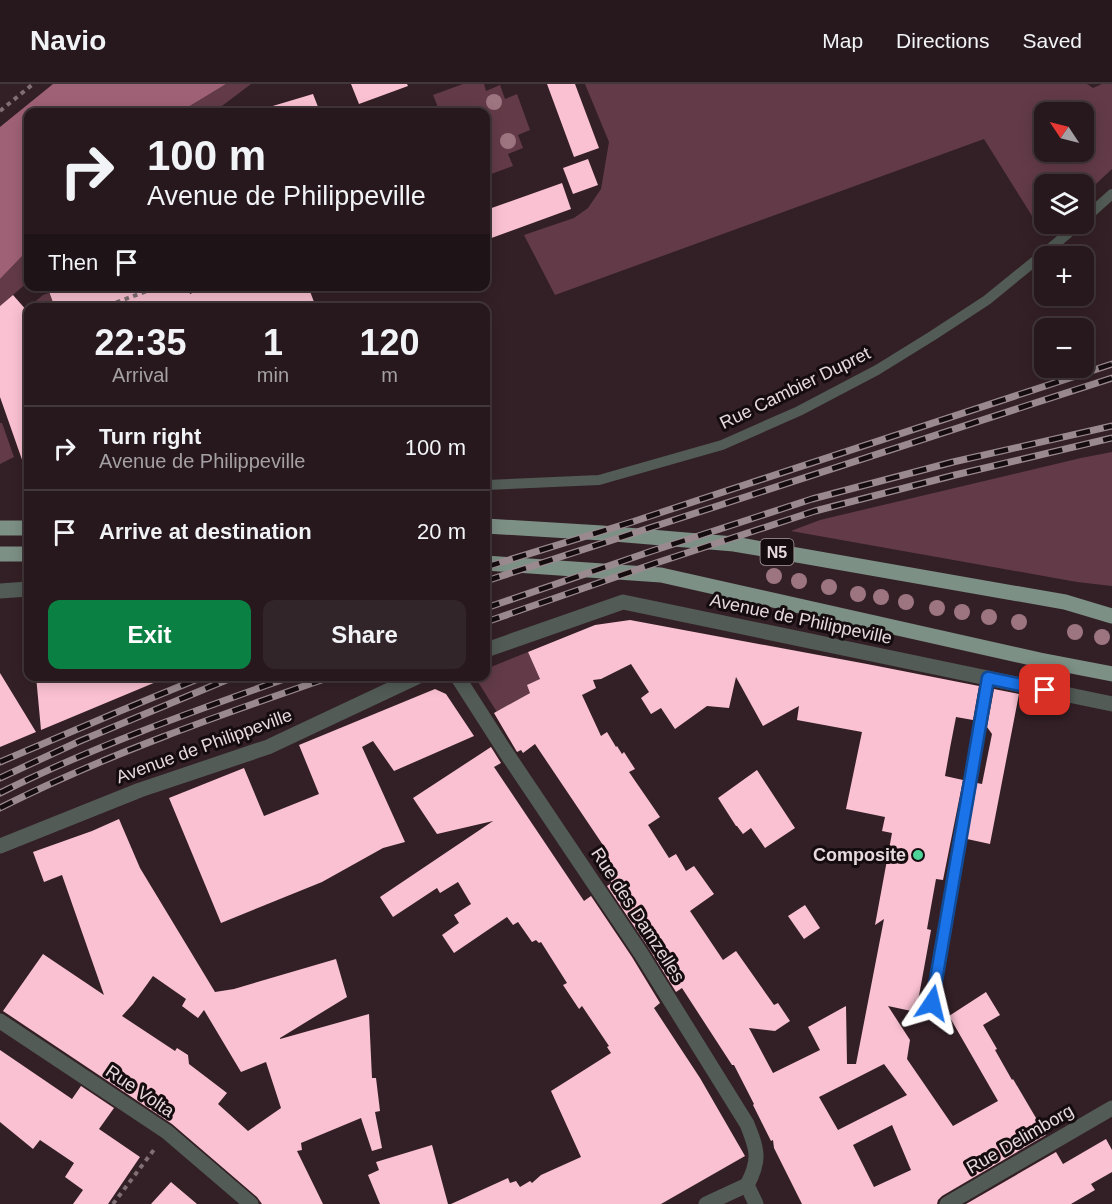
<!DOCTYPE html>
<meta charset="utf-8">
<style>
:root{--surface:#26181c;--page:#322529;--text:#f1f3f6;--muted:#a4a0a3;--line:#42373b;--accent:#0b8043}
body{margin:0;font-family:Arial,sans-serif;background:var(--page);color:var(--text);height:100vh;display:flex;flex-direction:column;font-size:22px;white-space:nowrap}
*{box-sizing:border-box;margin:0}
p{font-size:20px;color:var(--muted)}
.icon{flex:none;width:33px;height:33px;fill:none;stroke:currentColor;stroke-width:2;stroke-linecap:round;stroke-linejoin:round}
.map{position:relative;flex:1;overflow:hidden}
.panel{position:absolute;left:24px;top:219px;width:466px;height:378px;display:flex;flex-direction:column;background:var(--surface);border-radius:12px;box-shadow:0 3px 15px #0003,0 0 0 2px var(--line)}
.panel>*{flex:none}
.guide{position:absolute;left:24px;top:24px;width:466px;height:183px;border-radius:12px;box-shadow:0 3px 15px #0003,0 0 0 2px var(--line);background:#26181c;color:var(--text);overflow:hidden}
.needle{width:39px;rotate:305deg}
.fabs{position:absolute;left:1034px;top:18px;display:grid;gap:12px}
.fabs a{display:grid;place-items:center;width:60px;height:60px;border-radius:12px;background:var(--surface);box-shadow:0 3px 15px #0003,0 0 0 2px var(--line);font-size:30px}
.pin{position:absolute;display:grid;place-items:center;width:51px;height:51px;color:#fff;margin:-26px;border-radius:12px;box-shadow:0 3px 9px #0006}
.me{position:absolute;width:66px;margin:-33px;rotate:10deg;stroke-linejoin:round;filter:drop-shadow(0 0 4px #0008)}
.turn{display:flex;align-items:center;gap:21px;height:126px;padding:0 24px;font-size:27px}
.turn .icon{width:78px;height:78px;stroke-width:2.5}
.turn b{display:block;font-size:42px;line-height:51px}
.then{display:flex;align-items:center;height:57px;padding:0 24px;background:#0003;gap:12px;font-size:22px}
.eta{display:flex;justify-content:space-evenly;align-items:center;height:102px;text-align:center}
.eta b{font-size:36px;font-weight:700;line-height:42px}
.button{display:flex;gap:12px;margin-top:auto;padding:12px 24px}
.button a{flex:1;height:69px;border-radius:12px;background:var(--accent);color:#fff;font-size:24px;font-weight:700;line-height:69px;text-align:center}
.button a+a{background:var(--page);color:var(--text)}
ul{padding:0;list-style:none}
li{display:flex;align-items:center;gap:18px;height:84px;padding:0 24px;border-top:2px solid var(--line)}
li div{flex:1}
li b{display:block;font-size:22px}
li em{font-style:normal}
header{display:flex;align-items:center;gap:36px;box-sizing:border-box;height:84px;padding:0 30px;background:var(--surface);border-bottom:2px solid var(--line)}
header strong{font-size:28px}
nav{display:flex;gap:33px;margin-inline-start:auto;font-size:21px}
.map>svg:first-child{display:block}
.green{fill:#633b48;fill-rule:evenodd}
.water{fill:#9f6176}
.building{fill:#fac1d2;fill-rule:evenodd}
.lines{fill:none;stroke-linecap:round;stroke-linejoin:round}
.path{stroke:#7f6e73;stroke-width:4;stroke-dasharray:4.5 4.5;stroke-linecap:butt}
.service{stroke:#525b56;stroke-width:10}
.minor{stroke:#525b56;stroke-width:15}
.primary{stroke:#7d9085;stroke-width:15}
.rail-casing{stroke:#9a8a8f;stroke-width:7}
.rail{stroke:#150c0f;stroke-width:4.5;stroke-dasharray:14;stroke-linecap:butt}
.tree{fill:#9d7581}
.route-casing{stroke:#114b97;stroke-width:15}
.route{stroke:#1a73e8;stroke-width:10}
.poi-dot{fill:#4ed399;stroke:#150c0f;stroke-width:2}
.labels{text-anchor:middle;stroke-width:6;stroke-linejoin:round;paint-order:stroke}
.shield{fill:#150c0f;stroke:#a89c9f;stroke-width:1.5}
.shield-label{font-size:16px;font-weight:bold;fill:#e7d9dd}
.street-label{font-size:18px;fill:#e7d9dd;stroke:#150c0f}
.poi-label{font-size:18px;font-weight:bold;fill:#e7d9dd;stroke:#150c0f;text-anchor:end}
</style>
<header>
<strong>Navio</strong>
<nav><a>Map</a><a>Directions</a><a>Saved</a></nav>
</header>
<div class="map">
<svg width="1112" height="1120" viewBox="0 0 1112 1120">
<rect width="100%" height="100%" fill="#332026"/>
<path class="green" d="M 226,0 L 251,0 L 214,28 L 180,28 Z
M 463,0 L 484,0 L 486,7 L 500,1 L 505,15 L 517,10 L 530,46 L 518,51 L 523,64 L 508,70 L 513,82 L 486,92 L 486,28 L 434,28 L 439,26 L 433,11 Z
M 585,0 L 1087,0 L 1093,4 L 1102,0 L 1112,0 L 1112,85 L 1083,112 L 1083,100 L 1044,100 L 1044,140 L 1053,140 L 1042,148 L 984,55 L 555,211 L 524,151 L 574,134 L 588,124 L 601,105 L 609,58 ZM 1083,28 L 1083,68 L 1044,68 L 1044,28 Z
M 28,166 L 28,198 L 0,222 L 0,195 Z
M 49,209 L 55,223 L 28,224 L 28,227 L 26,225 L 43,211 Z
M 0,339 L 2,339 L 14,373 L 0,380 Z
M 1112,368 L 1112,502 L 1077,498 L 791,447 L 820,436 L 1081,374 Z
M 528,568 L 540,595 L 531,608 L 497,628 L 478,598 L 479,593 L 486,592 L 486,585 Z"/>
<path class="water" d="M 53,0 L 226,0 L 180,28 L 28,28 L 28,166 L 0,195 L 0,43 Z"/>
<path class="building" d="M 351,0 L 407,0 L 408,2 L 359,20 Z
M 547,0 L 575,0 L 599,64 L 574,73 Z
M 313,10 L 320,28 L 266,28 L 266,24 Z
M 588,75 L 598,101 L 573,110 L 563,84 Z
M 562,99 L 571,125 L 486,156 L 486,126 Z
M 47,202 L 188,202 L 190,210 L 209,202 L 308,202 L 314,218 L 300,224 L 55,224 Z
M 13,211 L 28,228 L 28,386 L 26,387 L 0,313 L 0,222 Z
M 630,536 L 867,580 L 979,602 L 973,636 L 956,633 L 950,664 L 945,692 L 963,696 L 943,796 L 936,795 L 927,845 L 931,846 L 916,928 L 888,922 L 910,956 L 907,975 L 953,1042 L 998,1017 L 949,932 L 986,908 L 1000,931 L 983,941 L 997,965 L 995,966 L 1012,996 L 1013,995 L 1046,1051 L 942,1112 L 938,1116 L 937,1120 L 802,1120 L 774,1064 L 773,1056 L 771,1057 L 753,1021 L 754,1020 L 734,981 L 732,981 L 682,904 L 676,908 L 648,863 L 607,802 L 612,799 L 595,775 L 607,767 L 535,660 L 523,669 L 521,666 L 517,668 L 494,629 L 530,609 L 527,601 L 540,595 L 528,568 L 595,541 ZM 631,580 L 649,608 L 641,614 L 651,630 L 661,624 L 675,645 L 707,622 L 729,624 L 736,593 L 763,642 L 799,622 L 797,636 L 862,648 L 846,725 L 885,733 L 882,747 L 892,749 L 875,841 L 884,835 L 856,980 L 847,980 L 846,922 L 808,943 L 820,966 L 773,989 L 749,944 L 775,947 L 790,937 L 778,919 L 774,921 L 736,867 L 723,876 L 690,827 L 714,810 L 694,782 L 686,787 L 676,770 L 669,774 L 648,741 L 660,733 L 629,688 L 635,685 L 624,668 L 622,670 L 617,662 L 616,663 L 607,648 L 601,652 L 582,611 L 596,604 L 593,596 L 601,595 ZM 884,980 L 907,1011 L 838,1046 L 819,1013 ZM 892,1041 L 911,1086 L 874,1103 L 853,1061 Z
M 0,589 L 36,648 L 0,663 Z
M 36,592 L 168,592 L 168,593 L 41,646 Z
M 435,605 L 446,610 L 474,652 L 394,687 L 373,657 L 362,663 L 405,758 L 383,764 L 322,798 L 221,839 L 169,714 L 244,684 L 264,732 L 319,710 L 299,661 Z
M 994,605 L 1019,610 L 990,760 L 967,755 L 977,699 L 982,700 L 992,650 L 987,643 Z
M 491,663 L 501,679 L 494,683 L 584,817 L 591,812 L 632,873 L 660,919 L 654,924 L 700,994 L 745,1072 L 661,1120 L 451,1120 L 508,1094 L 510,1099 L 516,1097 L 520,1103 L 530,1097 L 532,1099 L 541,1091 L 581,1073 L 551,1007 L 611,969 L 607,963 L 609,962 L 582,922 L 579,925 L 563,901 L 567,899 L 541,858 L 539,859 L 536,856 L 532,858 L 518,838 L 513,841 L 507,833 L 454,869 L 442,851 L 459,839 L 454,831 L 471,820 L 458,798 L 440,809 L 437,804 L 393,833 L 380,813 L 493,737 L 437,750 L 413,714 Z
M 757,686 L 795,744 L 765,764 L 751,744 L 743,750 L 737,742 L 736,742 L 718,714 Z
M 119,735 L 140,784 L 215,908 L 234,905 L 336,875 L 347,913 L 280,954 L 280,955 L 369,930 L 372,994 L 376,994 L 380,1027 L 375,1028 L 382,1064 L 372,1067 L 361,1034 L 301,1059 L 302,1066 L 297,1067 L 323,1120 L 262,1120 L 257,1113 L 172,1040 L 3,927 L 43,870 L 104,911 L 62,791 L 44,798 L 33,768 L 92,747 ZM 153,892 L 186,915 L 182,922 L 198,934 L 204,926 L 241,988 L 266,978 L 281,1024 L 248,1047 L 218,1020 L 227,1009 L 189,980 L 188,971 L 177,964 L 175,967 L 122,932 L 133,920 Z
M 805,821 L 820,844 L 804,855 L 788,832 Z
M 0,966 L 72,1015 L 81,1002 L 114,1024 L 99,1045 L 140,1073 L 108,1120 L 73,1120 L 83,1106 L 65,1093 L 74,1079 L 40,1056 L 33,1065 L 0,1038 Z
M 1106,1055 L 1112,1066 L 1112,1088 L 1091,1100 L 1095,1106 L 1071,1120 L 966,1120 L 1056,1068 L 1063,1080 Z
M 432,1061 L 448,1120 L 380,1120 L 368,1091 L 379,1086 L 376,1078 Z
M 171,1098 L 197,1120 L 151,1120 Z"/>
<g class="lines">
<path class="path" d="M 0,27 L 33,0
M 114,224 L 112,220 L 155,204 L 155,202
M 347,224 L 348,223
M 113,1120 L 156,1063"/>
<path class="service" d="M 1083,136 L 1112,110
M 486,401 L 599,396 L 722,361 L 799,327 L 877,286 L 932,252 L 987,216 L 1046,168 L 1079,140
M 931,919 L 988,594"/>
<path class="minor" d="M 0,507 L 28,505
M 486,566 L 623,518 L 1112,620
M 457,592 L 505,667 L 640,868 L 747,1040 C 757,1065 761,1075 747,1101
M 0,762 L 140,706 L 268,663 L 419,592
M 0,937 L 167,1048 L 251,1120
M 747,1101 L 756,1120
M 706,1120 L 747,1101
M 947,1120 L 1112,1024"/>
<path class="primary" d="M 486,442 L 602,449 L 734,460 L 1065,518 L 1112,532
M 0,444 L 28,444
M 0,470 L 28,470
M 486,479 L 661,491 L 1040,576 L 1112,590"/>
<defs>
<path id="rail" d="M 486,483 L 632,438 L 1112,280
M 486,497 L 1112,294
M 486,524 L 652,467 L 812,415 L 953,378 L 1112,342
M 486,538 L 656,479 L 815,427 L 955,391 L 1112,354
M 0,678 L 120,627 L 205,592
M 0,694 L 80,657 L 236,592
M 0,709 C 94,662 194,627 293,592
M 0,724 C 107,670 220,631 333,592"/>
</defs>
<use href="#rail" class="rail-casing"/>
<use href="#rail" class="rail"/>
</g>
<g class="tree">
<circle cx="494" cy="18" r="8"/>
<circle cx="508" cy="57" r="8"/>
<circle cx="774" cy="492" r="8"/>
<circle cx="799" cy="497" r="8"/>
<circle cx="829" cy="503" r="8"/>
<circle cx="858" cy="510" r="8"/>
<circle cx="881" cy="513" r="8"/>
<circle cx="906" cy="518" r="8"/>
<circle cx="937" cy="524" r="8"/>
<circle cx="962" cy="528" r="8"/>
<circle cx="989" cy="533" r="8"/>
<circle cx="1019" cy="538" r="8"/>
<circle cx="1075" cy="548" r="8"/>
<circle cx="1102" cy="553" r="8"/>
</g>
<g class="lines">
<defs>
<path id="route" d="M 932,919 L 988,594 L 1045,606"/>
</defs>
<use href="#route" class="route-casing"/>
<use href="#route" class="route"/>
</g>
<circle class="poi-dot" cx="918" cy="771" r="6"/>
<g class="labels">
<rect class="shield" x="760.5" y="455" width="33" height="26" rx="4.5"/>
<g class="shield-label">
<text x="777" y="474">N5</text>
</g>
<g class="street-label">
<text transform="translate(795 304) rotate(-26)" y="6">Rue Cambier Dupret</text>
<text transform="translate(801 535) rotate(12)" y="6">Avenue de Philippeville</text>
<text transform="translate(204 662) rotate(-20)" y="6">Avenue de Philippeville</text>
<text transform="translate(638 831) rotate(57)" y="6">Rue des Damzelles</text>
<text transform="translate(140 1007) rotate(34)" y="6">Rue Volta</text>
<text transform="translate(1020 1055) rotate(-30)" y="6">Rue Delimborg</text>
</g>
<g class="poi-label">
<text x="906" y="777">Composite</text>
</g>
</g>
</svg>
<div class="fabs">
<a><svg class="needle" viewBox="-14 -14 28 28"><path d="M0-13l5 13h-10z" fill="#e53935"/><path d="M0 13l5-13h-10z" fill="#a4a0a3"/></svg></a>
<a><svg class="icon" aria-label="layers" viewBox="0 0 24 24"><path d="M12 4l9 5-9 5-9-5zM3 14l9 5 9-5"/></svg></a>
<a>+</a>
<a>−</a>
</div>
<div class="pin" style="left:1045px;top:606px;background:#d93025"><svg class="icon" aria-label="arrive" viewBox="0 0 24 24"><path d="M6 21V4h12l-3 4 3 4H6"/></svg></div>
<svg class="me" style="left:932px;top:919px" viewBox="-20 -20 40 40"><path d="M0-17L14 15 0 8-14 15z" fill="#1a73e8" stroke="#fff" stroke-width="4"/></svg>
<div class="guide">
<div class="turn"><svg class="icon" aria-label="right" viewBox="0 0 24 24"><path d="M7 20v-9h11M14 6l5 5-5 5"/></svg><div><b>100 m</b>Avenue de Philippeville</div></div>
<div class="then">Then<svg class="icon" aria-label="arrive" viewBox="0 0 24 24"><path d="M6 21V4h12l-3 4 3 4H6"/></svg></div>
</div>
<section class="panel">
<div class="eta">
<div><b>22:35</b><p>Arrival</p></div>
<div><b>1</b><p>min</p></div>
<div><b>120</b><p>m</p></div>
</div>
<ul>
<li><svg class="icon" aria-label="right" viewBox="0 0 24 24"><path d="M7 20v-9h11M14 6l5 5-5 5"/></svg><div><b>Turn right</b><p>Avenue de Philippeville</p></div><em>100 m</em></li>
<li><svg class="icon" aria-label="arrive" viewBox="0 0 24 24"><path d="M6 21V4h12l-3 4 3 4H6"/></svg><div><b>Arrive at destination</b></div><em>20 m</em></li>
</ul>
<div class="button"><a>Exit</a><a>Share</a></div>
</section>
</div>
